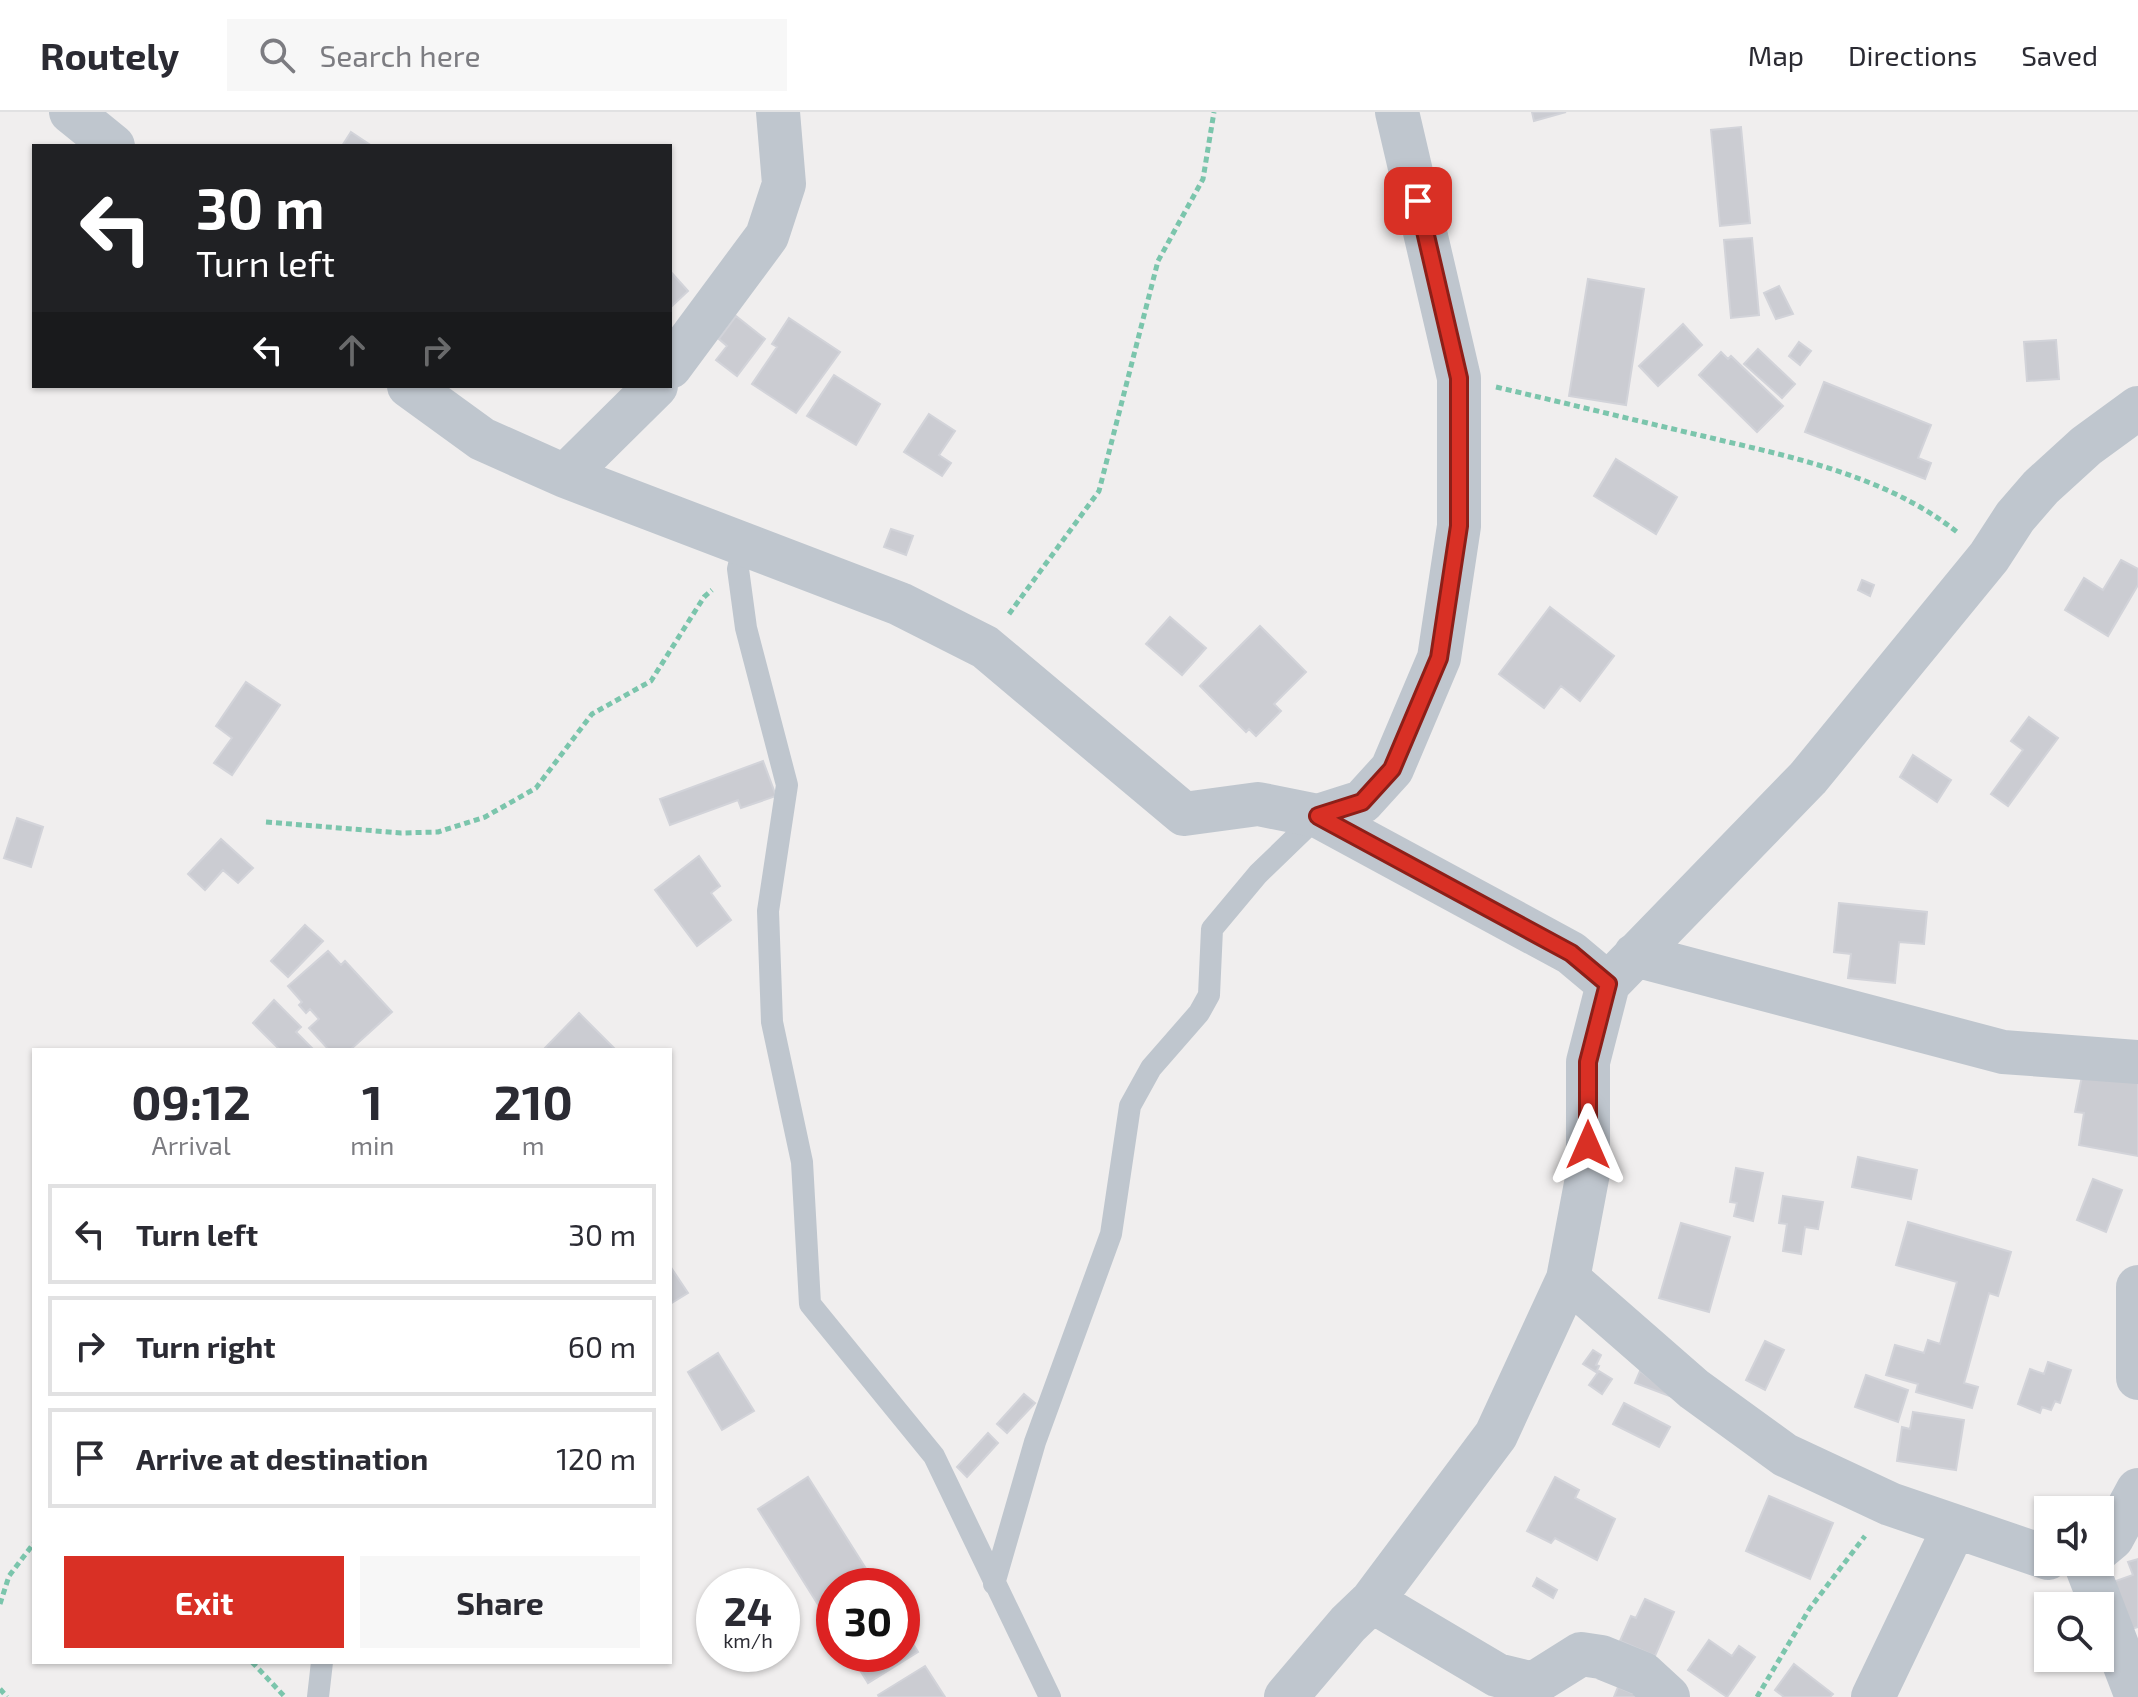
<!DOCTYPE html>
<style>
:root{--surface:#fff;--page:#f7f7f7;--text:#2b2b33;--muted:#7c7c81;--line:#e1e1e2;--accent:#d93025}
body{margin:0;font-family:"Exo 2",sans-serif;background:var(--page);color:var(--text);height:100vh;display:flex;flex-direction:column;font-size:30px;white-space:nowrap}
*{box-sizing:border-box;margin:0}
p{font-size:26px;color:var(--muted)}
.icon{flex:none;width:44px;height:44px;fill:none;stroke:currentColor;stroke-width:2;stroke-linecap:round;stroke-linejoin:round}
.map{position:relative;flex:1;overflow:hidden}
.details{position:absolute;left:32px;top:936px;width:640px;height:616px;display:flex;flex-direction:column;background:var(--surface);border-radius:0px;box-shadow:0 2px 6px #0004}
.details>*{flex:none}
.hud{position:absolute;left:32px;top:32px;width:640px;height:244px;border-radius:0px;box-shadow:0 2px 6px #0004;background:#202124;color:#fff;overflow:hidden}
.fabs{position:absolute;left:2034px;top:1384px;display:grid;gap:16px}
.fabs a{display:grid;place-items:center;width:80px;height:80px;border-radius:0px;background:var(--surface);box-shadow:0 2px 6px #0004;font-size:40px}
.speed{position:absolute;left:696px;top:1456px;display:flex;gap:16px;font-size:40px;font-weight:700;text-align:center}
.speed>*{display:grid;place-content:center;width:104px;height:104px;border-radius:50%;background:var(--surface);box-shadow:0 2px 6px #0004;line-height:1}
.speed small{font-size:20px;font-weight:400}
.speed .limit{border:12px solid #d22;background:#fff;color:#111}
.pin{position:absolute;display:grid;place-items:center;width:68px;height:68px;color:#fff;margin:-34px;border-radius:16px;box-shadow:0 4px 12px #0006}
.me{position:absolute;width:88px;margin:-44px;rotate:0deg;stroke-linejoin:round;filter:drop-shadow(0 0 6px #0008)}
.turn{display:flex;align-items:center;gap:28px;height:168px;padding:0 32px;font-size:36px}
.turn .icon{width:104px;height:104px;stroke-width:2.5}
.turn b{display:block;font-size:56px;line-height:68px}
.lanes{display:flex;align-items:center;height:76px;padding:0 32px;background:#0003;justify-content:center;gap:40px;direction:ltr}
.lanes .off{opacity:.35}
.eta{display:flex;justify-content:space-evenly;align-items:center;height:136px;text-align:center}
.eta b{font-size:48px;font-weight:700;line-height:56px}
.action{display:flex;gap:16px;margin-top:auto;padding:16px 32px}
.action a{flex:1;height:92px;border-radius:0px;background:var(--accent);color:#fff;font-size:32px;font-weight:700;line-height:92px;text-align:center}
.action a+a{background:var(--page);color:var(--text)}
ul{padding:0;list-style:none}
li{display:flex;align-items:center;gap:24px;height:100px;margin:0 16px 12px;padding:0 16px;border:4px solid var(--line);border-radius:0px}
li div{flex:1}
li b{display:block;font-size:30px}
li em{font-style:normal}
header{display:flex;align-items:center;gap:48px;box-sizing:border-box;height:112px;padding:0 40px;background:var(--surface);border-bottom:2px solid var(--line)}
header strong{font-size:38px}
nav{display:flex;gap:44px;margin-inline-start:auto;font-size:28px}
.search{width:560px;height:72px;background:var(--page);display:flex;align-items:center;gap:20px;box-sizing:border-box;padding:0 28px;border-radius:0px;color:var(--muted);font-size:30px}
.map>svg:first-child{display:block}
.building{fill:#cbccd2;stroke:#d2d3d9;stroke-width:2}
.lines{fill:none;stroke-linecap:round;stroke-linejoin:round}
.path{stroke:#7bc5ac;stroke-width:5;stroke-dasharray:6 4;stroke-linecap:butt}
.service{stroke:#bfc6ce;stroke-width:22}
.minor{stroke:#bfc6ce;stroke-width:44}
.route-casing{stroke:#8d1f18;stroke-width:20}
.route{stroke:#d93025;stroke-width:14}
</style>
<header>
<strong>Routely</strong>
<div class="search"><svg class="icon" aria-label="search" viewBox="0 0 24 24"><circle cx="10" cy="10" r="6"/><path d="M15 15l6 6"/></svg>Search here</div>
<nav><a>Map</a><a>Directions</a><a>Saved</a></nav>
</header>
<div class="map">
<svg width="2138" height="1585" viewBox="0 0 2138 1585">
<rect width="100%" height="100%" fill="#f0eeee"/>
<path class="building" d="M 1532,0 L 1566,0 L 1534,9 Z
M 1741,15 L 1750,111 L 1720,114 L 1711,18 Z
M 351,20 L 372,34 L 342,34 Z
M 1752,126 L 1759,203 L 1731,206 L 1724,128 Z
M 670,159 L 688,179 L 670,196 Z
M 1588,167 L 1644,177 L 1626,293 L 1569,284 Z
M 1779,174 L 1793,202 L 1776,207 L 1764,181 Z
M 736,204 L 765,227 L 737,264 L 716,248 L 727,234 L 719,227 Z
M 789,206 L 840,240 L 796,301 L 752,272 L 777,235 L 772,232 Z
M 1683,212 L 1702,233 L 1658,274 L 1639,254 Z
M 2056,228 L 2059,267 L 2027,269 L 2024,230 Z
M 1799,230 L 1811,239 L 1800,253 L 1789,244 Z
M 1758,237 L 1795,272 L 1782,286 L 1744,252 Z
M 1721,240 L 1728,247 L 1731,244 L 1783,294 L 1757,320 L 1699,263 Z
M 834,263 L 880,292 L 856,333 L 807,304 Z
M 1824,270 L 1931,313 L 1918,346 L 1931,351 L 1925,367 L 1805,320 Z
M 929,302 L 955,319 L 939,343 L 951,351 L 942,364 L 904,340 Z
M 1616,347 L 1677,385 L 1656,422 L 1594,384 Z
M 891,417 L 913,424 L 906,443 L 884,435 Z
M 2121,448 L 2138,457 L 2138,473 L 2108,524 L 2065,498 L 2084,466 L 2103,478 Z
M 1862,468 L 1874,473 L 1870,484 L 1858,478 Z
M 1550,495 L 1614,544 L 1580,589 L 1561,574 L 1544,596 L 1499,562 Z
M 1170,505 L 1206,536 L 1182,563 L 1146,532 Z
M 1260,514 L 1306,560 L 1274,592 L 1281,599 L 1256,624 L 1249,617 L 1246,620 L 1200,574 Z
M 246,570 L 280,593 L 232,663 L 214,651 L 232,626 L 216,614 Z
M 2029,605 L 2058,626 L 2008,694 L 1991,682 L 2023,638 L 2011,629 Z
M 1913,643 L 1951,668 L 1937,690 L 1900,665 Z
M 763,649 L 776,684 L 741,696 L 738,688 L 670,713 L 660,687 Z
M 17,706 L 43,715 L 31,755 L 4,746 Z
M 221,727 L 253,756 L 238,771 L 223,758 L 205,778 L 188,762 Z
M 699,744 L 720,774 L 711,781 L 731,808 L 697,834 L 655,778 Z
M 1839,791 L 1927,800 L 1924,832 L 1899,830 L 1895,871 L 1848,866 L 1851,842 L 1834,840 Z
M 305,813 L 323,829 L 288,865 L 271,849 Z
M 328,839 L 341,853 L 345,849 L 392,900 L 350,938 L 329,938 L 309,916 L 319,907 L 310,897 L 306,901 L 299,893 L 302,890 L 288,874 Z
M 274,888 L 301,915 L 296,920 L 314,938 L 280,938 L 253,911 Z
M 579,901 L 616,938 L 543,938 Z
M 2083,959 L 2138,969 L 2138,1044 L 2079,1033 L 2084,1001 L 2075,1000 Z
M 1858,1045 L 1917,1058 L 1911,1087 L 1852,1075 Z
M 1736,1056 L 1763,1061 L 1753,1109 L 1734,1104 L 1737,1091 L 1730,1090 Z
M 2093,1067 L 2122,1078 L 2106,1120 L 2077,1108 Z
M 1783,1084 L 1823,1090 L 1818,1117 L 1805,1115 L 1801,1142 L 1783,1139 L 1787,1112 L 1779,1111 Z
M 1908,1110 L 2011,1140 L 1998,1184 L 1989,1181 L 1964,1271 L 1978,1275 L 1972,1296 L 1916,1280 L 1918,1272 L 1886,1263 L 1895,1233 L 1924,1241 L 1928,1228 L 1940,1232 L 1957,1170 L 1896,1153 Z
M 1681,1111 L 1730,1125 L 1709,1200 L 1659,1186 Z
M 670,1154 L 688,1181 L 670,1192 Z
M 1765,1229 L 1784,1238 L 1765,1278 L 1746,1268 Z
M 1593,1238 L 1601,1243 L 1596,1253 L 1599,1254 L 1596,1260 L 1583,1252 Z
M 718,1241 L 754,1299 L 722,1318 L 688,1260 Z
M 2048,1250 L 2071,1258 L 2060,1291 L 2055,1289 L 2051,1298 L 2042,1295 L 2040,1301 L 2018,1292 L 2030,1257 L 2044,1262 Z
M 1599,1259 L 1612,1267 L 1602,1282 L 1589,1273 Z
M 1640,1259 L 1675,1286 L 1635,1271 Z
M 1866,1263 L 1908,1278 L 1898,1310 L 1855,1295 Z
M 1024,1282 L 1035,1291 L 1007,1321 L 997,1312 Z
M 1624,1291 L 1670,1315 L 1659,1335 L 1613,1312 Z
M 1913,1300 L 1964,1308 L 1956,1358 L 1897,1349 L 1902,1315 L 1910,1317 Z
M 988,1321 L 998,1331 L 967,1365 L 957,1355 Z
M 808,1365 L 877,1474 L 834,1474 L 834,1518 L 758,1397 Z
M 1555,1365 L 1579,1378 L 1575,1386 L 1615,1407 L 1597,1448 L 1555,1426 L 1551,1431 L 1527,1419 Z
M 1769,1384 L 1833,1411 L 1810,1467 L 1746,1439 Z
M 2138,1447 L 2138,1515 L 2123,1520 L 2107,1472 L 2133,1463 L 2128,1450 Z
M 1537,1466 L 1557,1478 L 1553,1486 L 1533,1474 Z
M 1645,1487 L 1674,1500 L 1655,1544 L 1620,1529 L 1631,1504 L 1636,1506 Z
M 902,1514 L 918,1540 L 868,1571 L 850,1542 L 902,1542 Z
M 1709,1528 L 1732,1544 L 1739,1534 L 1755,1545 L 1727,1585 L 1688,1558 Z
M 1794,1552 L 1833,1582 L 1830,1585 L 1784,1585 L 1775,1578 Z
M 925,1554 L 945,1585 L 879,1585 L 878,1583 Z
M 1618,1575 L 1639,1584 L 1638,1585 L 1614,1585 Z"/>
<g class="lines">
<path class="path" d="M 1496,275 C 1565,291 1634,308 1703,324 C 1791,345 1885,363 1957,420
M 1009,502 L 1099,379 L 1158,149 L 1203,67 L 1214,0
M 266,710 L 401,721 L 438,720 L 485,705 L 536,676 L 592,602 L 651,569 L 704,485 L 712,478
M 0,1492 L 9,1464 L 34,1431
M 252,1550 L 285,1585
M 0,1577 L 7,1585
M 1757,1585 L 1810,1496 L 1865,1424"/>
<path class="service" d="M 744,431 L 738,457 L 746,516 L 787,673 L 768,799 L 772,910 L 802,1050 L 810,1192 L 934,1344 L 1050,1585
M 994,1472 L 1035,1330 L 1111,1122 L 1130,994 L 1151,956 L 1199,901 L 1209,883 L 1212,817 L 1258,762 L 1318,704
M 318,1585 L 322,1550"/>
<path class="minor" d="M 71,0 L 113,34
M 670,255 L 767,124 L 784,72 L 778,0
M 409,274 L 482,327 L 565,364 L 900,492 L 985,535 L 1184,702 L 1258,692 L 1318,704 L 1571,841 L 1608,872
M 565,364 L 656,274
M 1318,704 L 1362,690 L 1392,657 L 1439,546 L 1459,414 L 1459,266 L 1397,0
M 1635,843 L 2003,940 L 2138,950
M 1568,1167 L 1694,1277 L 1785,1343 L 1890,1392 L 2048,1446
M 2138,1175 L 2138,1266
M 2100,1436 L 2112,1426 L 2138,1378
M 2085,1450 L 2137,1585
M 1372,1489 L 1497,1563 L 1533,1572 L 1581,1542 L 1601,1545 L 1643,1562 L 1668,1585
M 1286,1585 L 1348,1512 L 1372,1489 L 1496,1323 L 1568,1167 L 1588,1061 L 1588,950 L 1608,872 L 1808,666 L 1989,445 L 2015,405 L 2041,375 L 2086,334 L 2138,296
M 1873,1585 L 1954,1416"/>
</g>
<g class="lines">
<defs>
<path id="route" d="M 1418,89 L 1459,266 L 1459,414 L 1439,546 L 1392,657 L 1362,690 L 1318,704 L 1571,841 L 1608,872 L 1588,950 L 1588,1033"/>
</defs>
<use href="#route" class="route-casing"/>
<use href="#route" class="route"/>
</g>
</svg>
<div class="fabs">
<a><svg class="icon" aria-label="sound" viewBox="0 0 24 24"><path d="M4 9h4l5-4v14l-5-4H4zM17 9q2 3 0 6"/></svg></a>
<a><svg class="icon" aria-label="search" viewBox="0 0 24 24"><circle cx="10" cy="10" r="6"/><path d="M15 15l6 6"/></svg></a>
</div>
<div class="speed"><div>24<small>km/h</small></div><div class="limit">30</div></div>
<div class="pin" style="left:1418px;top:89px;background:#d93025"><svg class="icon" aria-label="arrive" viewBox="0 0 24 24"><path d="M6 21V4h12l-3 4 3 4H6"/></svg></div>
<svg class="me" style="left:1588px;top:1033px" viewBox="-20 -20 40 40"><path d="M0-17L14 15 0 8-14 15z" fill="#d93025" stroke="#fff" stroke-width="4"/></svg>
<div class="hud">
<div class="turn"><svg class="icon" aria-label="left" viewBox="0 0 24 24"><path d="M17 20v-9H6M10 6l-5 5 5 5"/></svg><div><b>30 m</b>Turn left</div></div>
<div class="lanes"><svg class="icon" aria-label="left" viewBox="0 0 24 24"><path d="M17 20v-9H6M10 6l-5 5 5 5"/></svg><svg class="icon off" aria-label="ahead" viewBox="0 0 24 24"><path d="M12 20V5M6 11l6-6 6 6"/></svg><svg class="icon off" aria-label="right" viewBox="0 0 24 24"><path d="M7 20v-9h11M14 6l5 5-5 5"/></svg></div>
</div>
<section class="details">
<div class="eta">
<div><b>09:12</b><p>Arrival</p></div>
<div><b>1</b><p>min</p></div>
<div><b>210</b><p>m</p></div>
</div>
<ul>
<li><svg class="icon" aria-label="left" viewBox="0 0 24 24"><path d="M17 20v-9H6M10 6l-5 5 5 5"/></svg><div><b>Turn left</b></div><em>30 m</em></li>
<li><svg class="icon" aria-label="right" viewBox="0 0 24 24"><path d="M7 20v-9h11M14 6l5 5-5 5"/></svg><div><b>Turn right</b></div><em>60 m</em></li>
<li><svg class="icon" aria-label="arrive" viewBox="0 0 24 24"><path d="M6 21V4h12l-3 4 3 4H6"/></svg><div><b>Arrive at destination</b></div><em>120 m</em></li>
</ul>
<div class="action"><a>Exit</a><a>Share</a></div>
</section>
</div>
